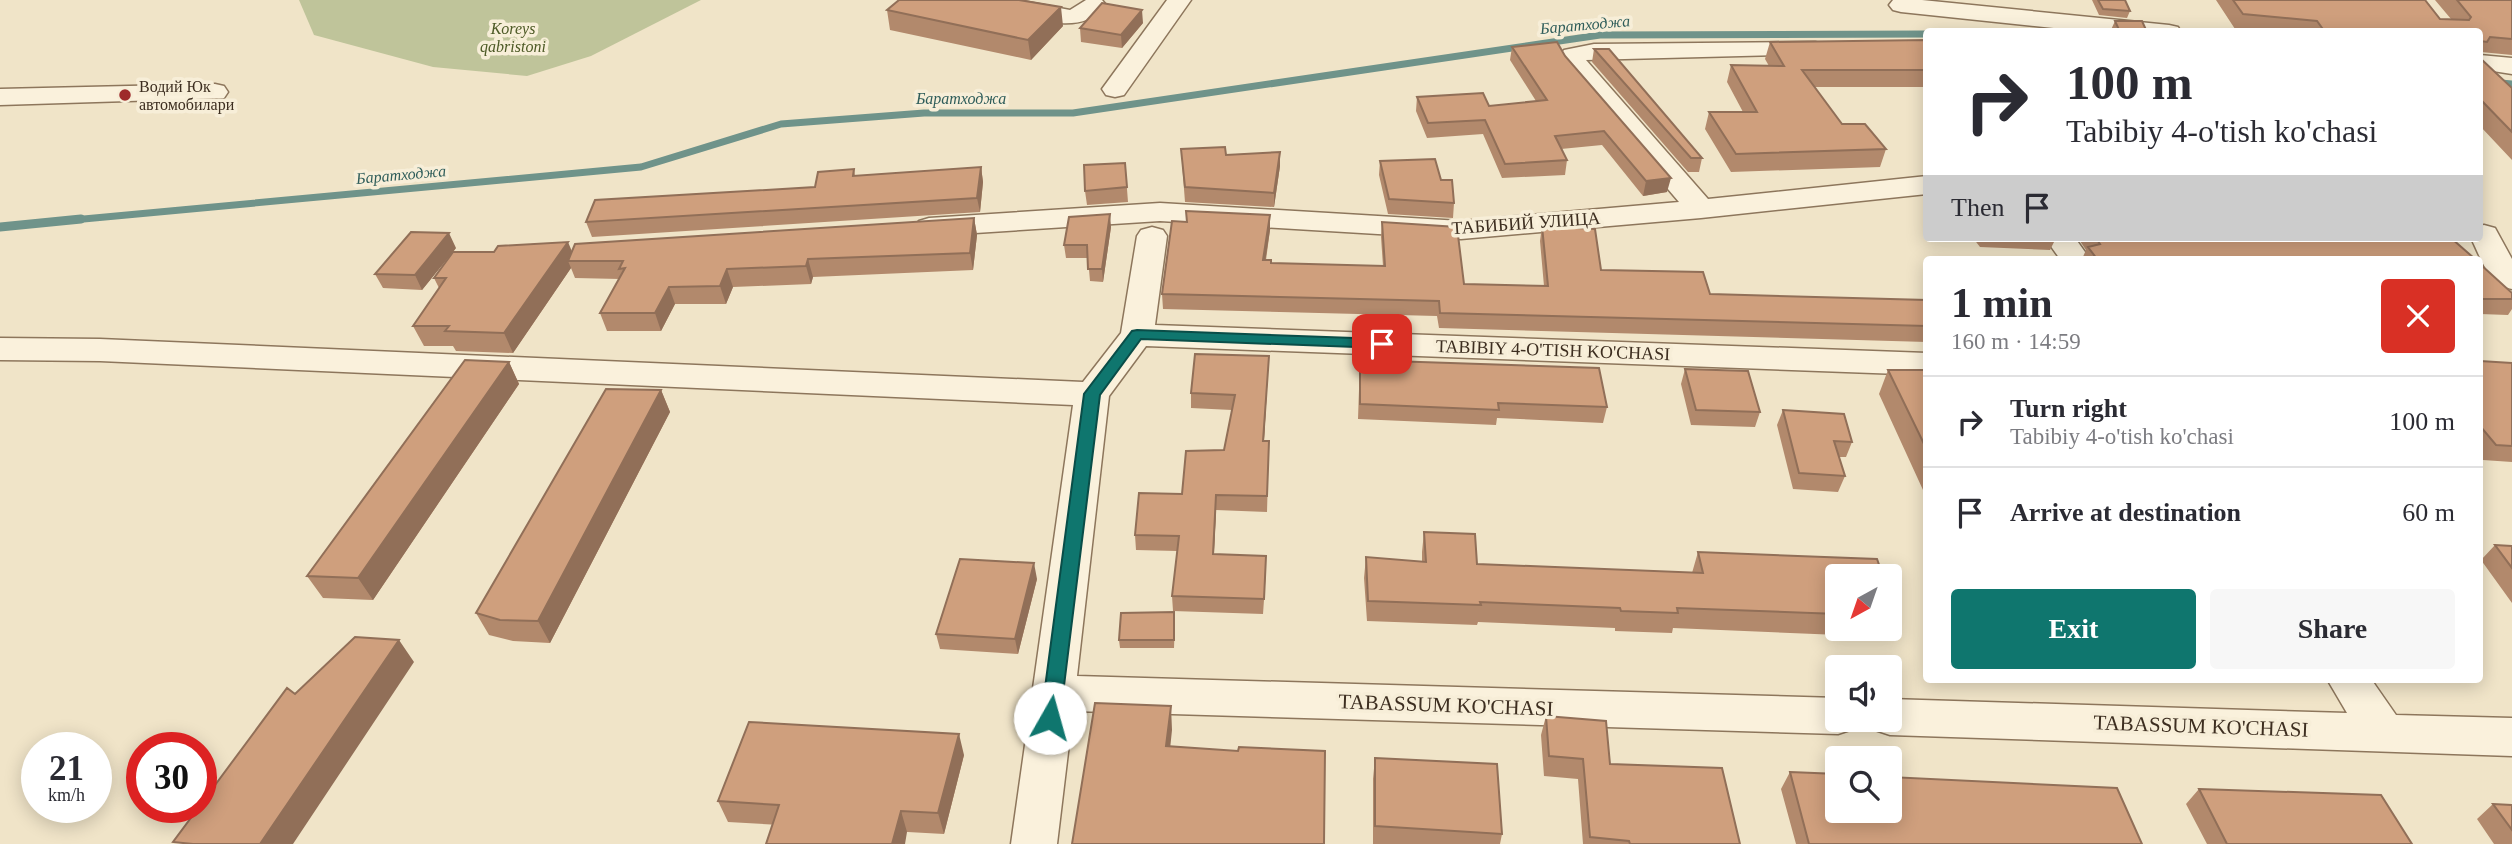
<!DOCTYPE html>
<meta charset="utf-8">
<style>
:root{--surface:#fff;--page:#f7f7f7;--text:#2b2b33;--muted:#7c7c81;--line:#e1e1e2;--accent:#0f766e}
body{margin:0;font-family:"Times New Roman",serif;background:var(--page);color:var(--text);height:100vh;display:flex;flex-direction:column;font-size:26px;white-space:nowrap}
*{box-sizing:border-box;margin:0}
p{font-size:23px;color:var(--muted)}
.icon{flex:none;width:38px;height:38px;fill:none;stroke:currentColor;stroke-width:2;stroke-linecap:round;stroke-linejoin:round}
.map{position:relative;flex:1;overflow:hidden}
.panel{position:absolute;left:1923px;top:256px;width:560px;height:427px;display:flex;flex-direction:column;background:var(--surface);border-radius:7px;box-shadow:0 4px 18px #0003}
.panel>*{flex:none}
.guide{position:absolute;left:1923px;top:28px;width:560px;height:214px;border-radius:7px;box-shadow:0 4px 18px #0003;background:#fff;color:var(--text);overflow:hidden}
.needle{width:46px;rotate:220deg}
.buttons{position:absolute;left:1825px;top:564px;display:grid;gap:14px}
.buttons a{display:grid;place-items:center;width:77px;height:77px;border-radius:7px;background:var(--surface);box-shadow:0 4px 18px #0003;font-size:35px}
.speed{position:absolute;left:21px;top:732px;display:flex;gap:14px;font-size:35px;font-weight:700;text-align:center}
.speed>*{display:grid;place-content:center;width:91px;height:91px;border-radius:50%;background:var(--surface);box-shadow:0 4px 18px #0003;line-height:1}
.speed small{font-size:18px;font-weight:400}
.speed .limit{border:10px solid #d22;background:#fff;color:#111}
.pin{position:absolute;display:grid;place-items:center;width:60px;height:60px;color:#fff;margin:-30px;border-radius:14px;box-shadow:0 4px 10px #0006}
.me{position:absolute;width:77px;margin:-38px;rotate:7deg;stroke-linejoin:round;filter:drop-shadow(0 0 5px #0008)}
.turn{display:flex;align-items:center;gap:24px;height:147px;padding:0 28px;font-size:32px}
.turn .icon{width:91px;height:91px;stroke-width:2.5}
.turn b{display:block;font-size:49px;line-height:60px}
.then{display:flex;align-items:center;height:66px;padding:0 28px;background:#0003;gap:14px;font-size:26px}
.round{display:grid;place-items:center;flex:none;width:74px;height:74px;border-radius:7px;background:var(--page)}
.summary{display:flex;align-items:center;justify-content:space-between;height:119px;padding:0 28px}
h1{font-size:42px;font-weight:600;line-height:52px}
.button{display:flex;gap:14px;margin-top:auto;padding:14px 28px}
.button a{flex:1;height:80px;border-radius:7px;background:var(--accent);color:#fff;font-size:28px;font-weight:600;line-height:80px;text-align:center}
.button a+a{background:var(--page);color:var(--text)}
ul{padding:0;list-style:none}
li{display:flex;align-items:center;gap:21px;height:91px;padding:0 28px;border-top:2px solid var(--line)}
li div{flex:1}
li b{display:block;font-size:26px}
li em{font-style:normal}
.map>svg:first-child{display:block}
.cemetery{fill:#bfc49a}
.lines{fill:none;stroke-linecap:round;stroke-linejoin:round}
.stream-far1{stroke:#6f938a;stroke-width:7}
.stream{stroke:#6f938a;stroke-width:9}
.minor-casing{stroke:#8d765c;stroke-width:3}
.minor{fill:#faf1dc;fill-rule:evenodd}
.wall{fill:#b2896c}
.shaded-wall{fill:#916f58}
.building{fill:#cf9f7d;stroke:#916f58;stroke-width:2}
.route{fill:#0f766e;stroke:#0a4d48;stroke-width:2}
.poi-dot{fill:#9e2a2b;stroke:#f7eed8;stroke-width:2.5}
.labels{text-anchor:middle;stroke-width:7;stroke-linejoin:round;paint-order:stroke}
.far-water-label{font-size:16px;font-style:italic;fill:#2f5d5a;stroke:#f7eed8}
.far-park-label{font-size:16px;font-style:italic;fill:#4d5a26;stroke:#f7eed8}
.far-poi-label{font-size:16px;fill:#3d2e20;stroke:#f7eed8;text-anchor:start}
.street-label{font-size:18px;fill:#3d2e20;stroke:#f7eed8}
.near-street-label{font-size:21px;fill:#3d2e20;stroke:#f7eed8}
</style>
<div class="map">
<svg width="2512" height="844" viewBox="0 0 2512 844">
<rect width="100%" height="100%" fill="#f0e4c8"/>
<path class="cemetery" d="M 299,0 L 701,0 L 591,56 L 527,76 L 433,67 L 314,35 Z"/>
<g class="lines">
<path class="stream-far1" d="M 2480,81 L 2512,84
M 62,221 L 641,167 L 781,124 L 924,113 L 1073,113 L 1600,35 L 1927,34"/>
<path class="stream" d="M 0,227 L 81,219"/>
<defs>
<path id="minor" d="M 1017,0 L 1070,10 L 1086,0 L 1102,0 L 1106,5 C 1084,36 1038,20 1008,12 L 1004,7 L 1008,2 Z
M 1167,0 L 1191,0 L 1124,95 L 1115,97 L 1106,95 L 1102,89 Z
M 1893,0 L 1922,0 L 2169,25 L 2178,27 L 2181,32 L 2092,32 L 1901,12 L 1893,10 L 1889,5 Z
M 1815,42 L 1824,44 L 1827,49 L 1824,54 L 1586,60 L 1708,199 L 1927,176 L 1927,194 L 1701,218 L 1461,239 L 1160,221 L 929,236 L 919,233 L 914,227 L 919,221 L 929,218 L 1160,203 L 1461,221 L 1679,202 L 1565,68 L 1560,55 L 1564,50 L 1594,44 Z
M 2480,55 L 2512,58 L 2512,74 L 2480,69 Z
M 215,84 L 224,86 L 228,92 L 224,98 L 0,105 L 0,89 Z
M 2484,225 L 2495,228 L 2512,259 L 2512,289 C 2488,284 2481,258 2471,238 L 2480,238 L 2480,226 Z
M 1152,227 L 1163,230 L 1167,236 L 1155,325 L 1927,353 L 1927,375 L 1146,346 L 1109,396 L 1077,676 L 1838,698 L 1838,719 L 1858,719 L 1853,729 L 1838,734 L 1073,711 L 1057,844 L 1011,844 L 1073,405 L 100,361 L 0,360 L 0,338 L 100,339 L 1083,382 L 1121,333 L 1137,236 L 1141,230 Z
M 2045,238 L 2075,238 L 2090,259 L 2060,259 Z
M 2327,679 L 2371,679 L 2396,715 L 2512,718 L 2512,756 L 1890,735 L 1875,730 L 1870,719 L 1890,719 L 1890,699 L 2347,713 Z"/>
</defs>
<use href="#minor" class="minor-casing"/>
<use href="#minor" class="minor"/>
</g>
<path class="wall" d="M 2092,0 L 2125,0 L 2130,11 L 2127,18 L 2099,15 Z
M 2216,0 L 2425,0 L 2440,19 L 2451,19 L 2435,0 L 2512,0 L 2512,55 L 2481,52 L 2480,54 L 2480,32 L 2261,32 L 2235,29 Z
M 887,10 L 1063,26 L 1031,60 L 890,30 Z
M 2115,21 L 2147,32 L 2110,32 Z
M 1143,23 L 1122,48 L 1081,42 L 1080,28 Z
M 1927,40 L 1927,87 L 1814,87 L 1842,124 L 1886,149 L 1880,167 L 1731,172 L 1705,129 L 1709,112 L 1743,112 L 1727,82 L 1731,65 L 1769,66 L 1765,59 L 1770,42 Z
M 1512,47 L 1565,56 L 1667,192 L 1643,196 L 1602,145 L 1561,149 L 1567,160 L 1565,175 L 1502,178 L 1483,134 L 1427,138 L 1416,111 L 1417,97 L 1489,106 L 1536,101 L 1510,60 Z
M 1594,49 L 1702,158 L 1699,172 L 1688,172 L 1592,62 Z
M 2480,58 L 2512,88 L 2512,160 L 2480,126 Z
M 1226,155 L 1280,166 L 1274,207 L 1185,202 L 1182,163 Z
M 1380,161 L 1441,180 L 1454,203 L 1453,218 L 1388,214 L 1379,175 Z
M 1125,163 L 1128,202 L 1087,205 L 1085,191 Z
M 981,167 L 983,182 L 980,212 L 592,237 L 586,222 L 815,187 L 854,169 L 855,176 Z
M 974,218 L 977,235 L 973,270 L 813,277 L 811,284 L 733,287 L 726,304 L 675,304 L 661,331 L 607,331 L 600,313 L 620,279 L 575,278 L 571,268 L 513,353 L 456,351 L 453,346 L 424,346 L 413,326 L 439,288 L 434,278 L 452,253 L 422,290 L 383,288 L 375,274 L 456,248 L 453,252 L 572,251 Z
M 1382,222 L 1464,284 L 1544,286 L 1540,241 L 1542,226 L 1601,270 L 1710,294 L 1927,300 L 1927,342 L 1439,328 L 1437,316 L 1163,309 L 1162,294 L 1270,230 L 1266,260 L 1271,263 L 1383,266 L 1381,237 Z
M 1111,227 L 1103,282 L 1090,281 L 1088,258 L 1066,258 L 1064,245 Z
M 1973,238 L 2056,238 L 2050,250 L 1980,247 Z
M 2078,238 L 2451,238 L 2475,259 L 2082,259 L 2086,250 Z
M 2480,264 L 2512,293 L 2512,309 L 2508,315 L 2480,314 Z
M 1360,360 L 1607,407 L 1603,423 L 1497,418 L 1496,425 L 1358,419 Z
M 2480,361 L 2512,363 L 2512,462 L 2483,460 L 2480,456 Z
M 509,362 L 519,384 L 373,600 L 323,598 L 307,576 Z
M 1685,369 L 1760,412 L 1755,427 L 1691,425 L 1681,384 Z
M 1888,370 L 1927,370 L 1927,491 L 1923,490 L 1879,394 Z
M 1268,371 L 1264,441 L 1269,441 L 1267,512 L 1216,510 L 1214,554 L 1266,571 L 1263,614 L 1173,611 L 1172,596 L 1177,551 L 1136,550 L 1135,535 L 1182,494 L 1224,450 L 1232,410 L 1191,408 L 1191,393 Z
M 661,390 L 670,412 L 550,643 L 513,641 L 489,635 L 476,613 Z
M 1783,410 L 1852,442 L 1846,457 L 1839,457 L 1845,476 L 1838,492 L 1793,489 L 1777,425 Z
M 1424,532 L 1477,564 L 1692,573 L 1698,552 L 1838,576 L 1838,628 L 1890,628 L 1890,595 L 1898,617 L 1888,637 L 1673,628 L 1672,633 L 1615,631 L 1615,628 L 1478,622 L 1477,625 L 1367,621 L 1364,578 L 1366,557 L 1422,562 L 1422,552 Z
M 2495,545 L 2512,546 L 2512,603 L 2481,560 Z
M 1037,579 L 1018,654 L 940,649 L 936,634 Z
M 1175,620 L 1174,648 L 1120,648 L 1119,640 Z
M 1546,716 L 1610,764 L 1740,844 L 1583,844 L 1578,779 L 1544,776 L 1541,735 Z
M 964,755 L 944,834 L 728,822 L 718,801 Z
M 1375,758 L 1502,834 L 1500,844 L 1373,844 L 1373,779 Z
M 1790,772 L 2142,844 L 1796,844 L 1781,789 Z
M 2199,789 L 2412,844 L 2207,844 L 2186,804 Z
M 2493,804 L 2512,805 L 2512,844 L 2494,844 L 2477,819 Z"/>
<path class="shaded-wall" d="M 1061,7 L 1063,26 L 1031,60 L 1028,40 Z
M 1142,10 L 1143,23 L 1122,48 L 1121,35 Z
M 1280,152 L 1280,166 L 1274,207 L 1274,193 Z
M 981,167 L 983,182 L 980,212 L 977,198 Z
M 1671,178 L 1667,192 L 1643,196 L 1646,181 Z
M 1110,214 L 1111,227 L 1103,282 L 1102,269 Z
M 1270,215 L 1270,230 L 1263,275 L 1263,260 Z
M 974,218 L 977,235 L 973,270 L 970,253 Z
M 449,233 L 456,248 L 422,290 L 415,275 Z
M 568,242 L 576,261 L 568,261 L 571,268 L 513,353 L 504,333 Z
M 808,259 L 813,277 L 811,284 L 806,266 Z
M 727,269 L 733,287 L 726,304 L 720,286 Z
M 669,287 L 675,304 L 661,331 L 655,313 Z
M 1269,356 L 1268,371 L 1263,456 L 1263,441 Z
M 509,362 L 519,384 L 373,600 L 358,578 Z
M 661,390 L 670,412 L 550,643 L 538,621 Z
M 1216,495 L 1216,510 L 1213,569 L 1213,554 Z
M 1034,563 L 1037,579 L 1018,654 L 1015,639 Z
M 399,640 L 414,662 L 293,844 L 260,844 Z
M 1171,706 L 1172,730 L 1168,769 L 1166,746 Z
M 959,734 L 964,755 L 944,834 L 938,813 Z
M 901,811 L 907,832 L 905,844 L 892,844 Z"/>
<path class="building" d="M 899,0 L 1019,0 L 1061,7 L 1028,40 L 887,10 Z
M 2098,0 L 2125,0 L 2130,11 L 2103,9 Z
M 2233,0 L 2425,0 L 2440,19 L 2469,20 L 2471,17 L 2457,0 L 2512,0 L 2512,39 L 2490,37 L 2487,42 L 2480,41 L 2480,32 L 2325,32 L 2317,21 L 2243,14 Z
M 1102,3 L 1142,10 L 1121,35 L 1080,28 Z
M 2115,21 L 2142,21 L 2147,32 L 2120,32 Z
M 1927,40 L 1927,70 L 1802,70 L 1842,124 L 1865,124 L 1886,149 L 1736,154 L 1709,112 L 1757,112 L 1731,65 L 1784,66 L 1770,42 Z
M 1557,42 L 1565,56 L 1671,178 L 1646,181 L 1604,131 L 1555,136 L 1567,160 L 1505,164 L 1485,120 L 1428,123 L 1417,97 L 1483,93 L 1489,106 L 1547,100 L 1512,47 Z
M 1594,49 L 1609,49 L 1702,158 L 1691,158 Z
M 2480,58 L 2512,88 L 2512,132 L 2480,99 Z
M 1225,147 L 1226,155 L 1280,152 L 1274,193 L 1185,187 L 1181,149 Z
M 1435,159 L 1441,180 L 1452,180 L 1454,203 L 1389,199 L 1380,161 Z
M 1125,163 L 1127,187 L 1085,191 L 1084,165 Z
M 981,167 L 977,198 L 586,222 L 595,200 L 815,187 L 818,172 L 854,169 L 853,176 Z
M 1186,211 L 1270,215 L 1263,260 L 1271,260 L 1271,263 L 1385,266 L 1382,222 L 1457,227 L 1464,284 L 1548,286 L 1542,226 L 1595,229 L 1601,270 L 1703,272 L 1710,294 L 1927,300 L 1927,326 L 1440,313 L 1439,301 L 1162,294 L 1172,221 L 1187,222 Z
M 1110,214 L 1102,269 L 1088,269 L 1087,245 L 1064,245 L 1069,217 Z
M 974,218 L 970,253 L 808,259 L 806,266 L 727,269 L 720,286 L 669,287 L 655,313 L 600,313 L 625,268 L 619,269 L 623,261 L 568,261 L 575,244 Z
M 411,232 L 449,233 L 415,275 L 375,274 Z
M 2096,238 L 2451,238 L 2475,259 L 2097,259 L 2088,247 L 2100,244 Z
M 568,242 L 504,333 L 445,331 L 449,326 L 413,326 L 446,278 L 434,278 L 453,252 L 494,252 L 498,246 Z
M 2480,264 L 2512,293 L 2512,299 L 2480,299 Z
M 1195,354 L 1269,356 L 1263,441 L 1269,441 L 1267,496 L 1216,495 L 1213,554 L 1266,556 L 1264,599 L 1172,596 L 1179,536 L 1135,535 L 1139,493 L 1182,494 L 1186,451 L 1224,450 L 1235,395 L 1191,393 Z
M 465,360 L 509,362 L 358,578 L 307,576 Z
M 1360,360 L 1599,368 L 1607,407 L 1498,403 L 1499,410 L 1360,404 Z
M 2480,361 L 2512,363 L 2512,446 L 2496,445 L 2480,426 Z
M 1685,369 L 1748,371 L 1760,412 L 1696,410 Z
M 1888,370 L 1927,370 L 1927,450 Z
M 606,389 L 661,390 L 538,621 L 500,620 L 476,613 Z
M 1783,410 L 1844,414 L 1852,442 L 1834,441 L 1845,476 L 1799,473 Z
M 1424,532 L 1475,534 L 1477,564 L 1703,573 L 1698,552 L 1877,559 L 1883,576 L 1838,576 L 1838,614 L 1677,608 L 1678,613 L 1621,611 L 1620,608 L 1480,602 L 1481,605 L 1368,601 L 1366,557 L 1426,562 Z
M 2495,545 L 2512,546 L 2512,568 Z
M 960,559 L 1034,563 L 1015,639 L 936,634 Z
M 1890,595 L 1898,617 L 1890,617 Z
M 1174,612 L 1174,640 L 1119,640 L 1121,613 Z
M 355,637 L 399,640 L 260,844 L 193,844 L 173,842 L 199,807 L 201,807 L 201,804 L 287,688 L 295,694 Z
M 1095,703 L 1171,706 L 1166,746 L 1238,751 L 1239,747 L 1325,751 L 1324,844 L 1072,844 Z
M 1546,716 L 1606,721 L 1610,764 L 1722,768 L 1740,844 L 1630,844 L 1629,841 L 1590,837 L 1583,759 L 1549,756 Z
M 749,722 L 959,734 L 938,813 L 901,811 L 892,844 L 766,844 L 779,805 L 718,801 Z
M 1375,758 L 1497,764 L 1502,834 L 1375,826 Z
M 1790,772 L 1838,774 L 1838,810 L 1890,810 L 1890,777 L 2117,788 L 2142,844 L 1809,844 Z
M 2199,789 L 2381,795 L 2412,844 L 2227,844 Z
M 2493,804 L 2512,805 L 2512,830 Z"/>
<path class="route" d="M 1137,330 L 1382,339 L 1390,344 L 1382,348 L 1141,339 L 1100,395 L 1060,718 L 1057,724 L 1050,727 L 1043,724 L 1041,718 L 1084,394 L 1132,331 Z"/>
<circle class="poi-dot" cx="125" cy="95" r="7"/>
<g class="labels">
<g class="far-water-label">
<text transform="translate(1585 24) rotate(-5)" y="6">Баратходжа</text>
<text x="961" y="104">Баратходжа</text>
<text transform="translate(401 174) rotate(-5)" y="6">Баратходжа</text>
</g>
<g class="far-park-label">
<text x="513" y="34">Koreys<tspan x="513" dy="18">qabristoni</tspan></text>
</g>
<g class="far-poi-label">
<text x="139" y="92">Водий Юк<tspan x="139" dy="18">автомобилари</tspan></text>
</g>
<g class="street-label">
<text transform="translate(1526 223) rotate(-4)" y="6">ТАБИБИЙ УЛИЦА</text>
<text transform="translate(1553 350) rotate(2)" y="6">TABIBIY 4-O'TISH KO'CHASI</text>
</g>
<g class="near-street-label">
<text transform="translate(1446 705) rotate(2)" y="7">TABASSUM KO'CHASI</text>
<text transform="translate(2201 726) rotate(2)" y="7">TABASSUM KO'CHASI</text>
</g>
</g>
</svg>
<div class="buttons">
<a><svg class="needle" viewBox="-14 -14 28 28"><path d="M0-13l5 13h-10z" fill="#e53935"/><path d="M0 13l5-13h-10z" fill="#7c7c81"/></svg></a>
<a><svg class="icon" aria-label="sound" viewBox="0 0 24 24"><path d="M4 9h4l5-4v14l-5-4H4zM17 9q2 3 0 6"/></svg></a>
<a><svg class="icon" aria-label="search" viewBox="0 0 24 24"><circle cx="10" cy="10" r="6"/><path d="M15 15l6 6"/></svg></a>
</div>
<div class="speed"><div>21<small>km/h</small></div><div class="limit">30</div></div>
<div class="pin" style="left:1382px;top:344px;background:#d93025"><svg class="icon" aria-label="arrive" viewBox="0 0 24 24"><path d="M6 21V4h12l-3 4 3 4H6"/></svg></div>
<svg class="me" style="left:1050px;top:718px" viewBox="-20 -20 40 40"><circle r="19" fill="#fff"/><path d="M0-13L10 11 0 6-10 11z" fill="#0f766e"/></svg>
<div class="guide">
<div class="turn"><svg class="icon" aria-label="right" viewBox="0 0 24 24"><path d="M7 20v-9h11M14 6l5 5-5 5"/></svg><div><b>100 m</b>Tabibiy 4-o'tish ko'chasi</div></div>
<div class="then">Then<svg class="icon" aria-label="arrive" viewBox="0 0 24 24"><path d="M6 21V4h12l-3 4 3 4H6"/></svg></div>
</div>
<section class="panel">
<div class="summary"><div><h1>1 min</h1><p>160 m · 14:59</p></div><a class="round" style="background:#d93025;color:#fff"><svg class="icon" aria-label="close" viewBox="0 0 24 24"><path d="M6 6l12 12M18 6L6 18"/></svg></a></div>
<ul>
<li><svg class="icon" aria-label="right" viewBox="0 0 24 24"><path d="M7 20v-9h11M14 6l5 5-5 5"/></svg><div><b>Turn right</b><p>Tabibiy 4-o'tish ko'chasi</p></div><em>100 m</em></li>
<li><svg class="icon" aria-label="arrive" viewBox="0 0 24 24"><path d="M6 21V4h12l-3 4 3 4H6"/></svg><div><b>Arrive at destination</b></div><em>60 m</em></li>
</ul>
<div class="button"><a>Exit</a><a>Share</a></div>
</section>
</div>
